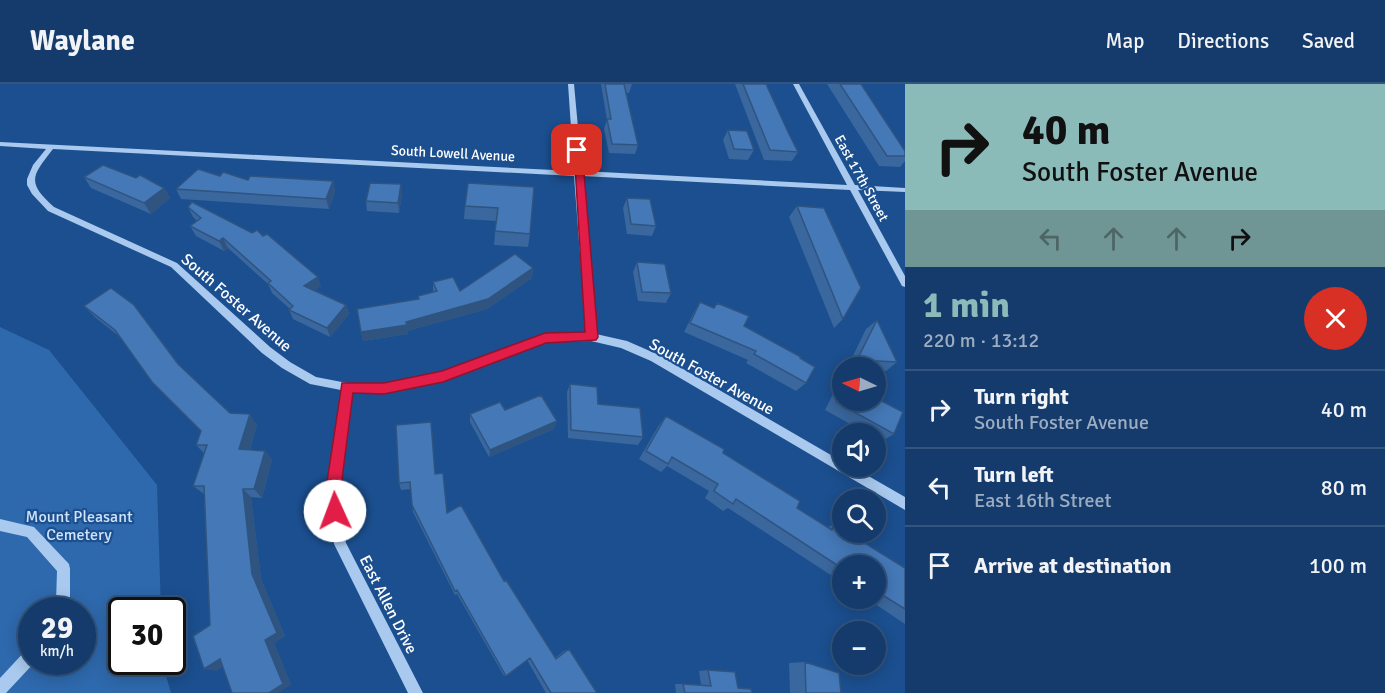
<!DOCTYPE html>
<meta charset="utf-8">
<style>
:root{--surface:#143b6b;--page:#214673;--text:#f1f3f6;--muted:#9dadc1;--line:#33557e;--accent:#8bbbb9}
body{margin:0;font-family:Signika,sans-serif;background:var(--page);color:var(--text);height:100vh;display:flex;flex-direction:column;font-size:22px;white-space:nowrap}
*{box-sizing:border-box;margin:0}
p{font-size:20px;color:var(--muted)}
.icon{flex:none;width:33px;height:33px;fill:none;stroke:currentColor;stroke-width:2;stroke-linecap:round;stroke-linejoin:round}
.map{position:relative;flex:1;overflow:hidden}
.details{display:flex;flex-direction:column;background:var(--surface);width:480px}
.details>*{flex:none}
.guide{background:#8bbbb9;color:#111;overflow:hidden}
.needle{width:39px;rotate:275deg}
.tools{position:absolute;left:832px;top:273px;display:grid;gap:12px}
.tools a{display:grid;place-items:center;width:54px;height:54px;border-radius:50%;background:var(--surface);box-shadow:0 3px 15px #0003,0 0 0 2px var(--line);font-size:30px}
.speed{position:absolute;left:18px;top:513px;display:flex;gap:12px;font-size:30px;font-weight:700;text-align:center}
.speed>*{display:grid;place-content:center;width:78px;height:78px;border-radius:50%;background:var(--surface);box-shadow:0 3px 15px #0003,0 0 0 2px var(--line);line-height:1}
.speed small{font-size:15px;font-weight:400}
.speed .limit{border:3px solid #111;border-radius:9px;background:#fff;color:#111}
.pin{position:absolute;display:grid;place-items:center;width:51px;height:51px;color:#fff;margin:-26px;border-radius:12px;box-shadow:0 3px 9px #0006}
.me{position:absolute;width:66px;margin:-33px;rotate:358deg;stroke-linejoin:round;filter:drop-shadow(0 0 4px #0008)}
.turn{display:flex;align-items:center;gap:21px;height:126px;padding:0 18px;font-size:27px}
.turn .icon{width:78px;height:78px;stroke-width:2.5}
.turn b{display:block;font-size:42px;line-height:51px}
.lanes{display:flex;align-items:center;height:57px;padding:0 18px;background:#0003;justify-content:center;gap:30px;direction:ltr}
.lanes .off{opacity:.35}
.round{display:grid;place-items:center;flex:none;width:63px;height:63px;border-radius:32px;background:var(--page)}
.head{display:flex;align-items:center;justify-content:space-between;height:102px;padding:0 18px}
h1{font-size:36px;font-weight:700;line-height:45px;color:var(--accent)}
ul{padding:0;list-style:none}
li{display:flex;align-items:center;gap:18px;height:78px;padding:0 18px;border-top:2px solid var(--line)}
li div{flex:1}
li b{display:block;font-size:22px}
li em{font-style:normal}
header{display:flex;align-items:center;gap:36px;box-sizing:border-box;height:84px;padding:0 30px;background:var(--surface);border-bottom:2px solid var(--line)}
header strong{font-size:28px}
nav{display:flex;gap:33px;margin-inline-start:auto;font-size:21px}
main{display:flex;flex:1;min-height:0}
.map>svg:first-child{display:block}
.green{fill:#2e69ad;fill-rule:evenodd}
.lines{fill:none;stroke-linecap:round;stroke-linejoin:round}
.minor{fill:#a9c9ee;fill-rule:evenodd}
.wall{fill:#3a679d}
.shaded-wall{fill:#305480}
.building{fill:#4478b7;stroke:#305480;stroke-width:1.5}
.route{fill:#e11d48;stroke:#92132f;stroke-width:1.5}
.labels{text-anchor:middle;stroke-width:4.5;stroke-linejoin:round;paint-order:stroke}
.far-street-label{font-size:14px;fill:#fff;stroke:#1b4f8f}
.street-label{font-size:16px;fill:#fff;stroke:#1b4f8f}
.park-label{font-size:16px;fill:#cfe3fa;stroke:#1b4f8f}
</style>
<header>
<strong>Waylane</strong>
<nav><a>Map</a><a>Directions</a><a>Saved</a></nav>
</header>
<main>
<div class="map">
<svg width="905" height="609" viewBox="0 0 905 609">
<rect width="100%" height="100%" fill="#1b4f8f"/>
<path class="green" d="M 0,243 L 49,266 L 157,401 L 161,526 L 122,526 L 122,578 L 162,578 L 171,609 L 0,609 ZM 32,526 L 82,526 L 82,578 L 32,578 Z"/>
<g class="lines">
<path class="minor" d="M 568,0 L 574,0 L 582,87 L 847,101 L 793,0 L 799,0 L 855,101 L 905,104 L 905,108 L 858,106 L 905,192 L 905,203 L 902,202 L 850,106 L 582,92 L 596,250 L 627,257 L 659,271 L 843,378 L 843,382 L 851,382 L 905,413 L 905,426 L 651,277 L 621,264 L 591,257 L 545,258 L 443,296 L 384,308 L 352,308 L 338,411 L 346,459 L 423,609 L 408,609 L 334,460 L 326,411 L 341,306 L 310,300 L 282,284 L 262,269 L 171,183 L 48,127 L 32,110 L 27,101 L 27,95 L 33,81 L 46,65 L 0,62 L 0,58 L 574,87 ZM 53,65 L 574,92 L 586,249 L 545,250 L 442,288 L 384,300 L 347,299 L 316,293 L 290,278 L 270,263 L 177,179 L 54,123 C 26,98 32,92 53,65 Z
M 0,435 L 34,443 L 69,480 L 70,485 L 70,519 L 66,526 L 52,526 L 56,518 L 57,487 L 27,453 L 0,447 Z
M 32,563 L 32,578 L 35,578 L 6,609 L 0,609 L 0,594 L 27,565 Z"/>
</g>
<path class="wall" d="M 601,0 L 632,0 L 629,9 L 626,9 L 638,61 L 635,70 L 609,69 L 604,45 L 607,36 Z
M 735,0 L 766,0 L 788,48 L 798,68 L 792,77 L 764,76 Z
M 827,0 L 861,0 L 905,67 L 905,77 L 900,83 L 879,82 Z
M 728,46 L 754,66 L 748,76 L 729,75 L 723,56 Z
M 220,92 L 248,96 L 333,97 L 335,107 L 329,125 L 181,115 L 176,105 Z
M 84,93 L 164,104 L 170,114 L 151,130 L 91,104 Z
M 468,99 L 530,150 L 528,163 L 494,161 L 496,137 L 464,135 L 465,122 Z
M 402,110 L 399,129 L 367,127 L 366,117 Z
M 627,114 L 656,142 L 652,152 L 627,150 L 623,124 Z
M 797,122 L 843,235 L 834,244 L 789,133 Z
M 188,123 L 321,202 L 315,206 L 346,221 L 349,230 L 330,253 L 293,235 L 289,226 L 290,225 L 272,209 L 268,200 L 228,164 L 224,167 L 196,152 L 190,142 L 197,137 L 193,133 Z
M 637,178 L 671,209 L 666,219 L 638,217 L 633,188 Z
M 533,184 L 532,194 L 487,225 L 407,247 L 408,250 L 363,257 L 361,248 L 418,215 L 418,212 L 433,208 L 433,198 L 460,207 Z
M 700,218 L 714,224 L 717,219 L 744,242 L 800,274 L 806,299 L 796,307 L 746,279 L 748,276 L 684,248 L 694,228 Z
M 84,222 L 144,234 L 181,283 L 230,329 L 257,341 L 250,366 L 265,367 L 272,376 L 262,414 L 251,413 L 261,495 L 285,552 L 274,559 L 291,601 L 223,582 L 216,587 L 210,541 L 204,410 L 193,402 L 204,369 L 196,361 L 201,347 L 120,253 L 96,234 Z
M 877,236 L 897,278 L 886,287 L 876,286 L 876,284 L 847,284 L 866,245 Z
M 570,300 L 643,353 L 638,361 L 568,354 L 567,308 Z
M 843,300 L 843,316 L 894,350 L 882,357 L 876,354 L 876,350 L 868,350 L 825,326 L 835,306 Z
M 505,326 L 554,345 L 489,373 L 470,338 L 470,330 Z
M 666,332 L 723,369 L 797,424 L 828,443 L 834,440 L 905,484 L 905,540 L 866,514 L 876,514 L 876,482 L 843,482 L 843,499 L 728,424 L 723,427 L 705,414 L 709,407 L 667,382 L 661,388 L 639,375 L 659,341 Z
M 435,390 L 447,429 L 504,497 L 555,574 L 564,567 L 569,565 L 597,609 L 546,609 L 527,576 L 504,592 L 457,510 L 455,511 L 413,428 L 411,405 L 401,406 L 399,399 Z
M 805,578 L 841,609 L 790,609 L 789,579 Z
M 708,586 L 738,604 L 752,609 L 676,609 L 675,600 L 683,600 L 701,601 L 699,587 Z"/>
<path class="shaded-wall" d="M 333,97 L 335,107 L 329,125 L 326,115 Z
M 401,100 L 402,110 L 399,129 L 398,119 Z
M 164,104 L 170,114 L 151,130 L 144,119 Z
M 223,154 L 228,164 L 224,167 L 219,157 Z
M 533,184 L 532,194 L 487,225 L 407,247 L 408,250 L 363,257 L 361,248 L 406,238 Z
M 318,193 L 321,202 L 308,211 L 304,202 Z
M 346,221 L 349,230 L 330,253 L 327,244 Z
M 250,330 L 257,341 L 247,375 L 239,365 Z
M 557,337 L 554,345 L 489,373 L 490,366 Z
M 265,367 L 272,376 L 262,414 L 254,405 Z
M 243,405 L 251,413 L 261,495 L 285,552 L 274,559 L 291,601 L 278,609 L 269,609 L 265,556 L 252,490 Z
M 220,575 L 231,577 L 216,587 L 204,585 Z"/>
<path class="building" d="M 605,0 L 624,0 L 638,61 L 612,60 L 607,35 L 611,35 Z
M 743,0 L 766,0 L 788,48 L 798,68 L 770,66 Z
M 840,0 L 861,0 L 905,67 L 905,72 L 887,72 Z
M 728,46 L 747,47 L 754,66 L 734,65 Z
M 103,81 L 136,94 L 140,91 L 164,104 L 144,119 L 84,93 Z
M 198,85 L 220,92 L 223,88 L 248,96 L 250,92 L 333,97 L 326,115 L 176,105 Z
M 370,99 L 401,100 L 398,119 L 366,117 Z
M 468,99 L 534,103 L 530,150 L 495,147 L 498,124 L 465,122 Z
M 627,114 L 650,115 L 656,142 L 631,140 Z
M 192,118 L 252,149 L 257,146 L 263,152 L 267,150 L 318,193 L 304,202 L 346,221 L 327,244 L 289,226 L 293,222 L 268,199 L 271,197 L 223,154 L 219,157 L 190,142 L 201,134 L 188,123 Z
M 797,122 L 824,124 L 861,204 L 843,235 Z
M 515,170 L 533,184 L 488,215 L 406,238 L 407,241 L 361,248 L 357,225 L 419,215 L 418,212 L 437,207 L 433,198 L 453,193 L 460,207 Z
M 637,178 L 665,180 L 671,209 L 642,208 Z
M 111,204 L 134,221 L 178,280 L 230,329 L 250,330 L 239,365 L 265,367 L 254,405 L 243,405 L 252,490 L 277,549 L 265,556 L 283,600 L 269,609 L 232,609 L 220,575 L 204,585 L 193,552 L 210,541 L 204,402 L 193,402 L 207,361 L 196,361 L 201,347 L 152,298 L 115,246 L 84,222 Z
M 700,218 L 714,224 L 717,219 L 749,232 L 744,242 L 801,273 L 800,274 L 815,283 L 806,299 L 754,270 L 756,267 L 690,239 Z
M 877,236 L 897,278 L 857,276 Z
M 570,300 L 597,303 L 598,320 L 640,324 L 643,353 L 571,346 Z
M 843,303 L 843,316 L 876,316 L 876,314 L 903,328 L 894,350 L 836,318 Z
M 541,311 L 557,337 L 490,366 L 470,330 L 500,318 L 505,326 Z
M 666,332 L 724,365 L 723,369 L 800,417 L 797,424 L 832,446 L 834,440 L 843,446 L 843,448 L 847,448 L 905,484 L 905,525 L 876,507 L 876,482 L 843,482 L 843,485 L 736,415 L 733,420 L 714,407 L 718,400 L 672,373 L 668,380 L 646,367 Z
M 431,338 L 435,390 L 443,389 L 447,429 L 461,421 L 504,497 L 506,496 L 556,575 L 569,565 L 597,609 L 551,609 L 530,574 L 506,592 L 457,506 L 455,507 L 412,421 L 410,398 L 399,399 L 396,341 Z
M 805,578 L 839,589 L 841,609 L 806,609 Z
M 708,586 L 735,588 L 738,604 L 751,605 L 752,609 L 685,609 L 683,600 L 711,602 Z"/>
<path class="route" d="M 574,64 L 582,66 L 598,253 L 596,256 L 546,259 L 443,298 L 384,310 L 353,309 L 340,411 L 343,427 L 341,433 L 335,435 L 330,433 L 325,411 L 342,299 L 384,299 L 442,287 L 545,249 L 585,248 Z"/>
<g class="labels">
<g class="far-street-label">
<text transform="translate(453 69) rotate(3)" y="5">South Lowell Avenue</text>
<text transform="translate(862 94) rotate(61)" y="5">East 17th Street</text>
</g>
<g class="street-label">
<text transform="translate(237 218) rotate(41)" y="6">South Foster Avenue</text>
<text transform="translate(712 292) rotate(29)" y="6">South Foster Avenue</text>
<text transform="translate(389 520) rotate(63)" y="6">East Allen Drive</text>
</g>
<g class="park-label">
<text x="79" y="438">Mount Pleasant<tspan x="79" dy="18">Cemetery</tspan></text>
</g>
</g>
</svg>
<div class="tools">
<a><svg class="needle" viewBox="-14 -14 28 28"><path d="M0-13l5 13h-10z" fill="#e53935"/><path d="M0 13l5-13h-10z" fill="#9dadc1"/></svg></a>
<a><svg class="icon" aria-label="sound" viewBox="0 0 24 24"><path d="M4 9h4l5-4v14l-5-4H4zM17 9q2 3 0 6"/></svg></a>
<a><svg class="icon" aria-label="search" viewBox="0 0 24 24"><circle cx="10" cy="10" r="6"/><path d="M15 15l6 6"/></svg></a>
<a>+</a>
<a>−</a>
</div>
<div class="speed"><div>29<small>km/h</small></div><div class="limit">30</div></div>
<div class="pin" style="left:577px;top:66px;background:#d93025"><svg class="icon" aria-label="arrive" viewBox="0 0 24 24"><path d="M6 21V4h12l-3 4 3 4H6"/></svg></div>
<svg class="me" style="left:335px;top:427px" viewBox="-20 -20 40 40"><circle r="19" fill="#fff"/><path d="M0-13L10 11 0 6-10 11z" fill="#e11d48"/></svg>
</div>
<section class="details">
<div class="guide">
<div class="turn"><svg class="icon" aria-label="right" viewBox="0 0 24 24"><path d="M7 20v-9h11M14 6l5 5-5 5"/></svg><div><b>40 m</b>South Foster Avenue</div></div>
<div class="lanes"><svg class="icon off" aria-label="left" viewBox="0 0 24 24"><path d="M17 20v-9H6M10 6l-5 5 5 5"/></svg><svg class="icon off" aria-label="ahead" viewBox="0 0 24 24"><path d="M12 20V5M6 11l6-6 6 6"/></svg><svg class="icon off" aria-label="ahead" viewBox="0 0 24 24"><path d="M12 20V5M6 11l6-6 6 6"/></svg><svg class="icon" aria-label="right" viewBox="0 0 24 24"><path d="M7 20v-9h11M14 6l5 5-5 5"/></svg></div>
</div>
<div class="head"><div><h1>1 min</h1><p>220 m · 13:12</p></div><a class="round" style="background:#d93025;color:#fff"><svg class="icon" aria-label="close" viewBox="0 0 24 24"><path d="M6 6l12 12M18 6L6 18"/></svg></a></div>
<ul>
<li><svg class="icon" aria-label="right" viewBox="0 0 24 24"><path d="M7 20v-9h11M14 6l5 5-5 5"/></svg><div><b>Turn right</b><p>South Foster Avenue</p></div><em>40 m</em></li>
<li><svg class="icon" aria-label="left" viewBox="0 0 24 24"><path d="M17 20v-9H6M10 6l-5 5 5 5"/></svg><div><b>Turn left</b><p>East 16th Street</p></div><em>80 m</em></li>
<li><svg class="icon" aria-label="arrive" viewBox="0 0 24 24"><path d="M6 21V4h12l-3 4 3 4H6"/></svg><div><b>Arrive at destination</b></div><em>100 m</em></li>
</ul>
</section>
</main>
